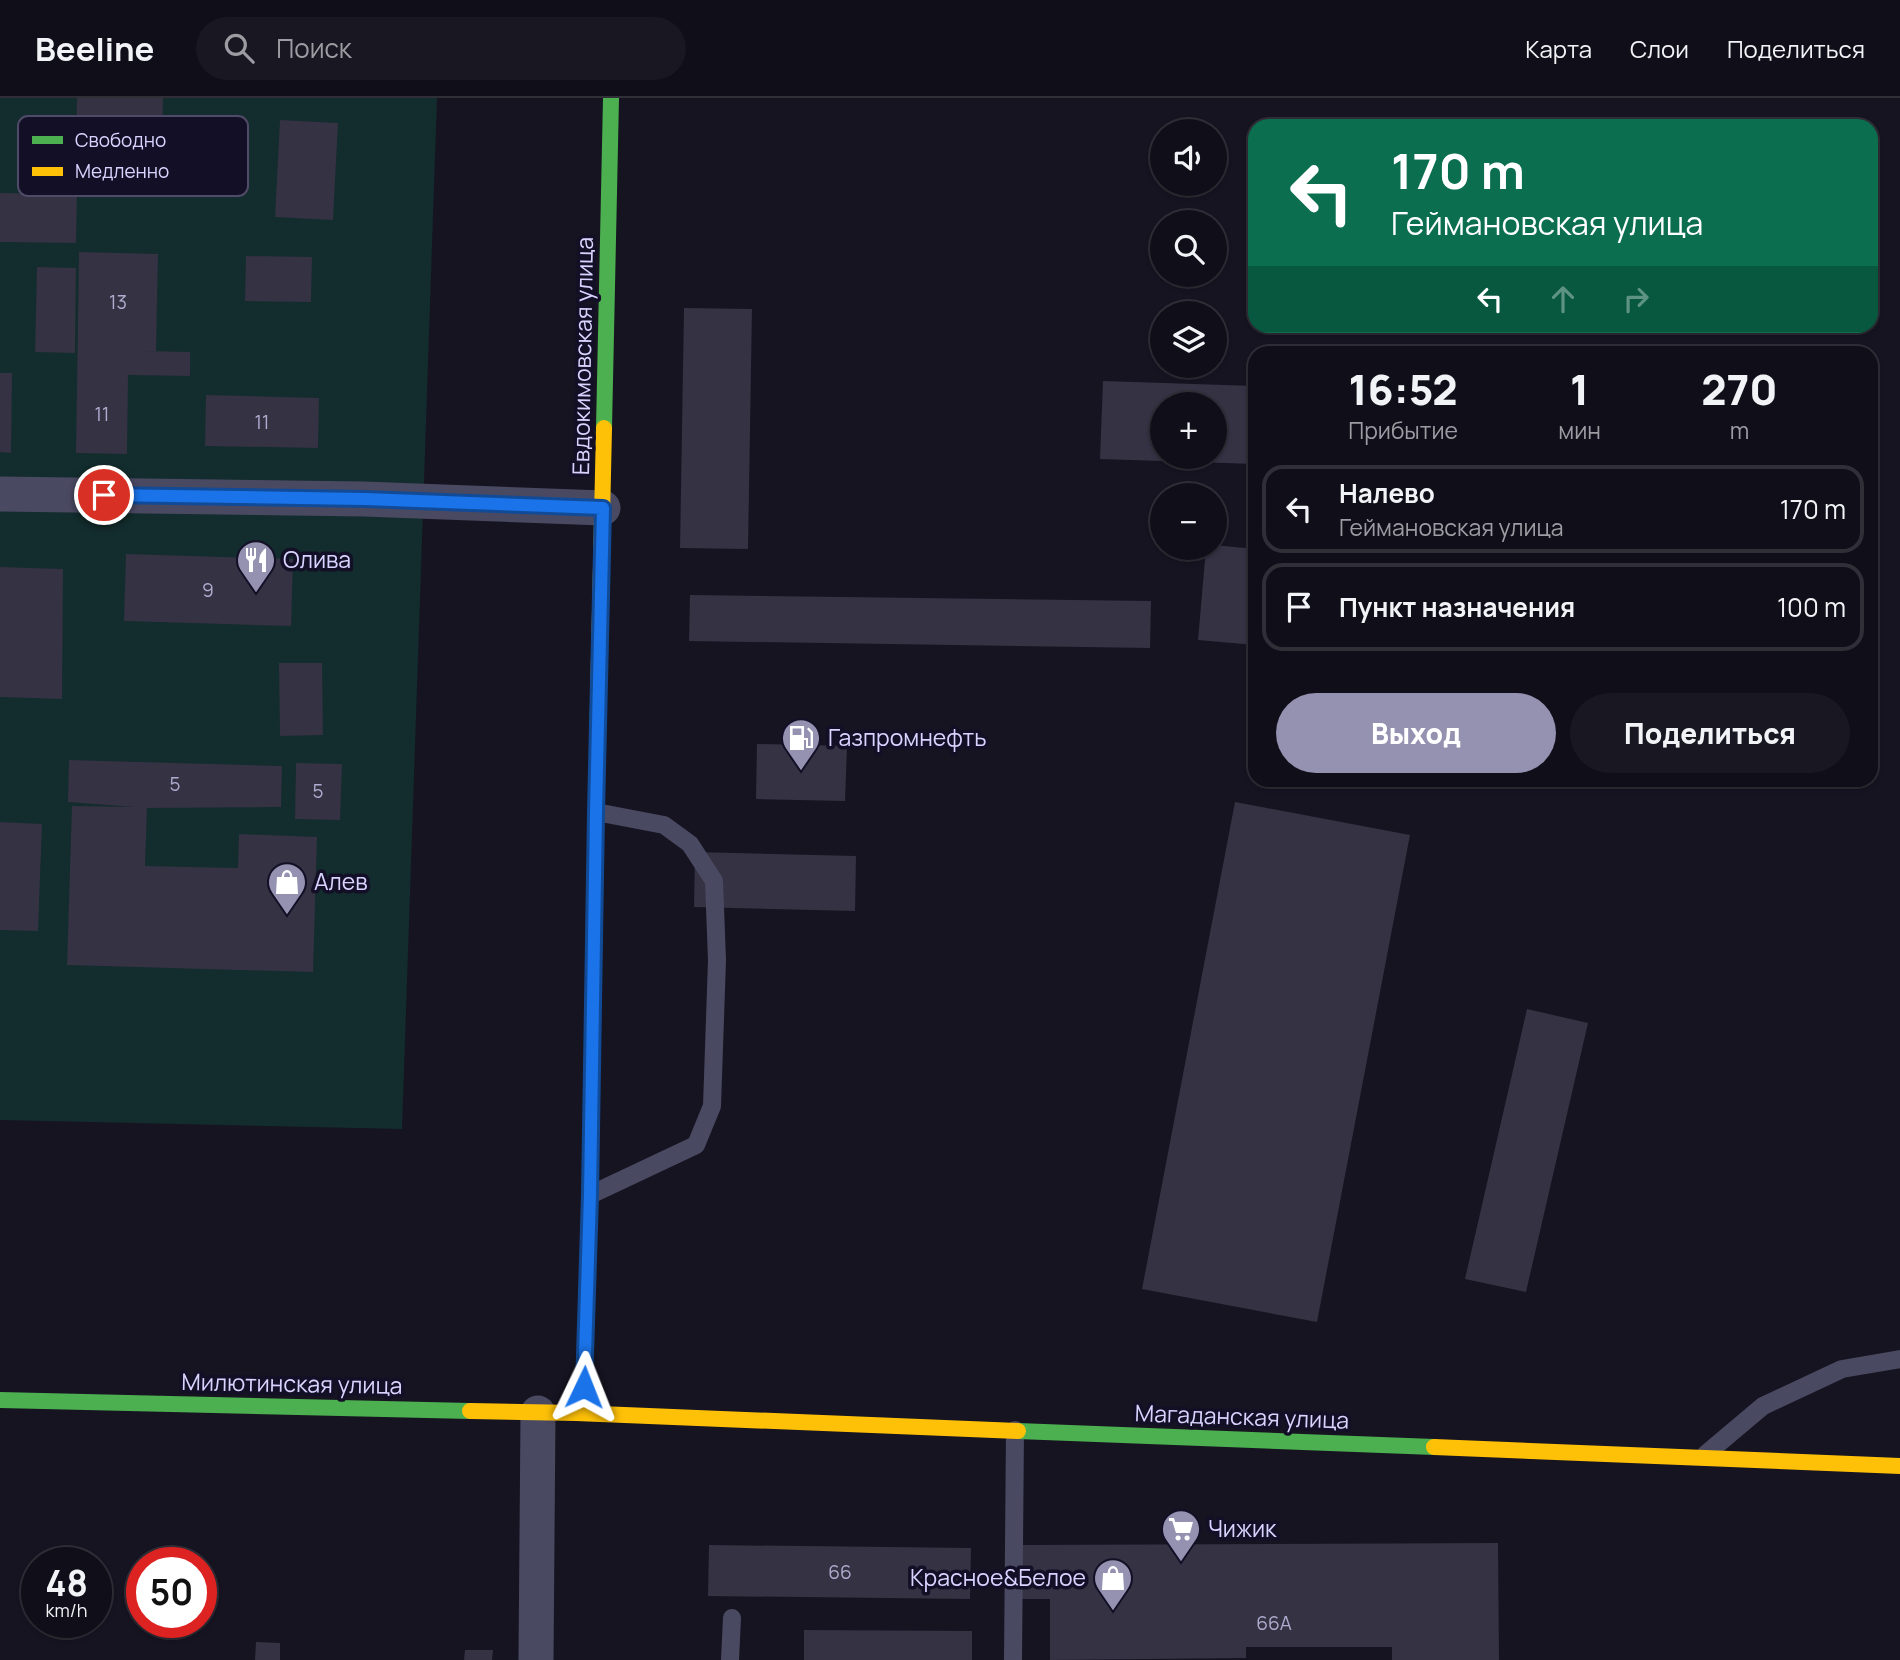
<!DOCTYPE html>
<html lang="ru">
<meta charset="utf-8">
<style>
:root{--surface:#100f19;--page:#191822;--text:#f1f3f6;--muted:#9c9ca2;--line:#302f38;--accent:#9591b1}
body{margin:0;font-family:Manrope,sans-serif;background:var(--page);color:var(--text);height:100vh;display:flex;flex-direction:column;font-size:26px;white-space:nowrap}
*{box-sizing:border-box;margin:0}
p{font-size:23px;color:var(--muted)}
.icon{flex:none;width:38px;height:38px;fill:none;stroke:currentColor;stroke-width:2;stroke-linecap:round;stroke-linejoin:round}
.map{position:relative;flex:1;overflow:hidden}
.details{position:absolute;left:1248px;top:248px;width:630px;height:441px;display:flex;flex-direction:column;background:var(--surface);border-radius:21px;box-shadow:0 2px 5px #0004,0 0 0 2px var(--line)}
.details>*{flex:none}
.hud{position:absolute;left:1248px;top:21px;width:630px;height:214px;border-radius:21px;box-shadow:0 2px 5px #0004,0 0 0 2px var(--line);background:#0b6e4f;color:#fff;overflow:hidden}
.fabs{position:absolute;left:1150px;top:21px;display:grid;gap:14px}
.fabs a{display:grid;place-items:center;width:77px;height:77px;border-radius:50%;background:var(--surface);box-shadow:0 2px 5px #0004,0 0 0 2px var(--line);font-size:35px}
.speed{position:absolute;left:21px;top:1449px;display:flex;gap:14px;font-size:35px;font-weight:700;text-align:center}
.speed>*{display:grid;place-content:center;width:91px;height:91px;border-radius:50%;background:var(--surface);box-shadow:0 2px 5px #0004,0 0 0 2px var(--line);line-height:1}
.speed small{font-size:18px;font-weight:400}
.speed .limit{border:10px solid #d22;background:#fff;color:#111}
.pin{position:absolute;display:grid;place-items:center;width:60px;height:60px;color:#fff;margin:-30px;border:4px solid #fff;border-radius:50%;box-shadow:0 2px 7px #0007}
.me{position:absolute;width:77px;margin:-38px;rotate:2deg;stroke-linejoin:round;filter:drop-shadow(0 0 5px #0008)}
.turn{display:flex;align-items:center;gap:24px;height:147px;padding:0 28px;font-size:32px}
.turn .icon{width:91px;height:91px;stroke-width:2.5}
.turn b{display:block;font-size:49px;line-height:60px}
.lanes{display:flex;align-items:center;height:66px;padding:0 28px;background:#0003;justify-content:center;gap:35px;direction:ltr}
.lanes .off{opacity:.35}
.eta{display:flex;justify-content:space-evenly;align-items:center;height:119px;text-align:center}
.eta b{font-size:42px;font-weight:800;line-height:49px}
.cta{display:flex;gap:14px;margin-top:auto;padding:14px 28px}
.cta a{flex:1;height:80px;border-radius:42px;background:var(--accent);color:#fff;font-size:28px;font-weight:800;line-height:80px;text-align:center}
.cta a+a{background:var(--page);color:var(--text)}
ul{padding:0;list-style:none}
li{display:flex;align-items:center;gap:21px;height:88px;margin:0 14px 10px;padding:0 14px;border:4px solid var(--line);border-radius:21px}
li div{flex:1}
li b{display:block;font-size:26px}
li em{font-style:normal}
header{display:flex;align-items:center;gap:42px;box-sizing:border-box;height:98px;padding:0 35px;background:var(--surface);border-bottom:2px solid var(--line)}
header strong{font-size:33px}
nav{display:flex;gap:38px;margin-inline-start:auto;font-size:24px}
.search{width:490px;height:63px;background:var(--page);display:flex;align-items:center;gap:18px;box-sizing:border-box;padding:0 24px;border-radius:38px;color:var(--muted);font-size:26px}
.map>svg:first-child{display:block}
.green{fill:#132c2d}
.building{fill:#343243;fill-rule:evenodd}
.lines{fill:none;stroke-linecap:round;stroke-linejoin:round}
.lane{stroke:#4a4962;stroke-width:18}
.street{stroke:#4a4962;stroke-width:35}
.fast{stroke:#4caf50;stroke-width:16}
.slow{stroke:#ffc107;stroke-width:16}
.route-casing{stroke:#114b97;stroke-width:18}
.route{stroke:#1a73e8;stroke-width:12}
.labels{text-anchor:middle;stroke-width:7;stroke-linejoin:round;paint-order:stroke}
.number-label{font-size:19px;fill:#b0acd0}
.street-label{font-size:23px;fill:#d9d4ff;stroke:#130f26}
.poi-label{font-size:23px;fill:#d9d4ff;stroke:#130f26;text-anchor:start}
.key{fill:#130f26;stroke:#4e4a67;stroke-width:2}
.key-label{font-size:19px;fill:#d9d4ff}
</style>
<header>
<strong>Beeline</strong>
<div class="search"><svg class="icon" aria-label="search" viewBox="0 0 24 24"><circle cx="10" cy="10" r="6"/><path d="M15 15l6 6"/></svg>Поиск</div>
<nav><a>Карта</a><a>Слои</a><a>Поделиться</a></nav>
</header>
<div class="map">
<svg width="1900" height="1562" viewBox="0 0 1900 1562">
<rect width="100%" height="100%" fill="#161421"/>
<path class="green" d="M 0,0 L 437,0 L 402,1031 L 0,1022 Z"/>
<path class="building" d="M 77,0 L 163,0 L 162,53 L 76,51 Z
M 280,22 L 338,25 L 333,122 L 275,119 Z
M 0,95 L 77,96 L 76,145 L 0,144 Z
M 79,154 L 158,156 L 156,253 L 144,253 L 190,254 L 190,278 L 128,277 L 127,356 L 76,355 Z
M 246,158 L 312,159 L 311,204 L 245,203 Z
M 37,169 L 76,170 L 75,255 L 35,254 Z
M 684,210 L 752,211 L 748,451 L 680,450 Z
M 0,275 L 12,275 L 11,355 L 0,354 Z
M 1103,283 L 1255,288 L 1255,366 L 1100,361 ZM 1162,306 L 1214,306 L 1214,359 L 1162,359 Z
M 206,297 L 319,300 L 318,350 L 205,348 Z
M 1214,447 L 1255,451 L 1255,547 L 1198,542 L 1206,450 L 1214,450 Z
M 126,456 L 293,461 L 291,528 L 124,523 Z
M 0,469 L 63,471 L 62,601 L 0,599 Z
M 690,497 L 1151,503 L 1150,550 L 689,543 Z
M 279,565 L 322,565 L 323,637 L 280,638 Z
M 757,646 L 847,648 L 845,703 L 756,701 Z
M 69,662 L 282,668 L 281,709 L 147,710 L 145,768 L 238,770 L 239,736 L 317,739 L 313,874 L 67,867 L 72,708 L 134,709 L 68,704 Z
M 296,665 L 342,666 L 340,722 L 295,721 Z
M 1235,704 L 1410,737 L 1317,1224 L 1142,1191 Z
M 0,724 L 42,726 L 38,833 L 0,832 Z
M 695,754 L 856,758 L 855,813 L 694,809 Z
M 1527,911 L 1588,925 L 1526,1194 L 1465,1181 Z
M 1498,1445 L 1499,1562 L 1392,1562 L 1392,1549 L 1246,1549 L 1246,1560 L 1050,1562 L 1050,1501 L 1020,1501 L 1020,1447 Z
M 709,1447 L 971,1450 L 970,1501 L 708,1498 Z
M 804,1532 L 972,1533 L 972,1562 L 804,1562 Z
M 256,1544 L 280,1545 L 280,1562 L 255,1562 Z
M 465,1552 L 493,1552 L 492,1562 L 464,1562 Z"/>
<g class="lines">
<path class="lane" d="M 590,1097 L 696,1047 L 712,1008 L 717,862 L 714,783 L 690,746 L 664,727 L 596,714
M 1706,1356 L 1763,1308 L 1842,1271 L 1900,1261
M 730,1562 L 732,1520
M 1013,1562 L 1015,1332"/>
<path class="street" d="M 0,396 L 364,401 L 603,410
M 536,1562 L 538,1315"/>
<path class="fast" d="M 604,330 L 611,0
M 0,1302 L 470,1313
M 583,1315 L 590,1097 L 598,604
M 1018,1333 L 1434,1349"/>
<path class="slow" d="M 598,604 L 604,330
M 470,1313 L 576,1315 L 1018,1333
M 1434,1349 L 1900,1368"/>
</g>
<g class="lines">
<defs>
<path id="route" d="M 104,397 L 365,401 L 603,410 L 596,714 L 590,1097 L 584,1289"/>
</defs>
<use href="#route" class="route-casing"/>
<use href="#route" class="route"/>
</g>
<defs>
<symbol id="restaurant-pin" viewBox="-11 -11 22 30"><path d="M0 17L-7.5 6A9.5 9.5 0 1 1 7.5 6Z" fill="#9591b1" stroke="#130f26"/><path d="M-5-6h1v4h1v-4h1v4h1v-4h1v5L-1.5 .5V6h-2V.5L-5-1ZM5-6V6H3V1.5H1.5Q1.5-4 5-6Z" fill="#fff"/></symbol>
<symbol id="fuel-pin" viewBox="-11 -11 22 30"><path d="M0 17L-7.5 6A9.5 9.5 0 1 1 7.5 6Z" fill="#9591b1" stroke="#130f26"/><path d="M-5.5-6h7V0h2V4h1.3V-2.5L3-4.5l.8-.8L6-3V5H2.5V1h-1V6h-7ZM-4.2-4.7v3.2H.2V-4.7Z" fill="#fff"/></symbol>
<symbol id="shop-pin" viewBox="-11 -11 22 30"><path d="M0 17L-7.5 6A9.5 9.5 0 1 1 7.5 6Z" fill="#9591b1" stroke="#130f26"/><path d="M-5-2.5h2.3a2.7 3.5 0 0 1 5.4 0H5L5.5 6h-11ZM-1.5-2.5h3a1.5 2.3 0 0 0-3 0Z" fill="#fff"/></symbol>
<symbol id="supermarket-pin" viewBox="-11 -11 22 30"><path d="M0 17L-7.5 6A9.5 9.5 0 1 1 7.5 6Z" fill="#9591b1" stroke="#130f26"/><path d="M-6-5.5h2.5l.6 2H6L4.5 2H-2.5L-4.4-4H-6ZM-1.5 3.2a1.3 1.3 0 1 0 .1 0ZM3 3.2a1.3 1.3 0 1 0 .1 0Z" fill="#fff"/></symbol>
</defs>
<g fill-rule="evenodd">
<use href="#restaurant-pin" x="234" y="440" width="44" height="60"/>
<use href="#fuel-pin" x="779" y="618" width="44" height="60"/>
<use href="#shop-pin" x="265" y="762" width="44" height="60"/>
<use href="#supermarket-pin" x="1159" y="1409" width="44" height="60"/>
<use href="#shop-pin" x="1091" y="1458" width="44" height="60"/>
</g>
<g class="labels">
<g class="number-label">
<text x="118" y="211">13</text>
<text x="102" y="323">11</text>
<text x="262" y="331">11</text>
<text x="208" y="499">9</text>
<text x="175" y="693">5</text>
<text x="318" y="700">5</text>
<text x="840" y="1481">66</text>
<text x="1274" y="1532">66А</text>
</g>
<g class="street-label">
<text transform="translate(583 258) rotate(-89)" y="8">Евдокимовская улица</text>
<text transform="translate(292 1286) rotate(1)" y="8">Милютинская улица</text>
<text transform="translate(1242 1319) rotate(2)" y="8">Магаданская улица</text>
</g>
<g class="poi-label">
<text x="283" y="470">Олива</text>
<text x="828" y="648">Газпромнефть</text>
<text x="314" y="792">Алев</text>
<text x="1208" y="1439">Чижик</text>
<text x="1086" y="1488" text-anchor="end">Красное&amp;Белое</text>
</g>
</g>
<rect x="18" y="18" width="230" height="80" rx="10" class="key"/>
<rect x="32" y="38" width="31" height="8" fill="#4caf50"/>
<rect x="32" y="69" width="31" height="9" fill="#ffc107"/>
<g class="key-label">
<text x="75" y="49">Свободно</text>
<text x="75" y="80">Медленно</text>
</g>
</svg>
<div class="fabs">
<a><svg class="icon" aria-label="sound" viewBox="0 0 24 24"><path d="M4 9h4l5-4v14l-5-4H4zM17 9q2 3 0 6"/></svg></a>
<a><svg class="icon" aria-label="search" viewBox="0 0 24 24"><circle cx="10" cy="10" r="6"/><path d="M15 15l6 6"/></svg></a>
<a><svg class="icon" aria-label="layers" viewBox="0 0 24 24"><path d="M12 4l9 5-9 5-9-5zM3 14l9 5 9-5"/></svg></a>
<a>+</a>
<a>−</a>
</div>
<div class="speed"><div>48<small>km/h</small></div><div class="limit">50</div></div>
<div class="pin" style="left:104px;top:397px;background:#d93025"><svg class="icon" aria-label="arrive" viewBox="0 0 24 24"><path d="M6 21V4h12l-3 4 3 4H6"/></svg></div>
<svg class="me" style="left:584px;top:1289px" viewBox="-20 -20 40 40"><path d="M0-17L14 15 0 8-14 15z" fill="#1a73e8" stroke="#fff" stroke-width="4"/></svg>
<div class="hud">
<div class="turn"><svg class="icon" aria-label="left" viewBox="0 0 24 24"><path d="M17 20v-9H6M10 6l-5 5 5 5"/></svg><div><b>170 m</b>Геймановская улица</div></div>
<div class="lanes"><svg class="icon" aria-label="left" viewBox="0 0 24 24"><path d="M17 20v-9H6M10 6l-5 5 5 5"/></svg><svg class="icon off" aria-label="ahead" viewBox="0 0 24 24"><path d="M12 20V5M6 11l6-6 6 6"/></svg><svg class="icon off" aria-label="right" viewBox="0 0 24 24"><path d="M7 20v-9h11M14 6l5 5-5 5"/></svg></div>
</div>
<section class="details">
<div class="eta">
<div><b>16:52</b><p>Прибытие</p></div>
<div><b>1</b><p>мин</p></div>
<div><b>270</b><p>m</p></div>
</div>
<ul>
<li><svg class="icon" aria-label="left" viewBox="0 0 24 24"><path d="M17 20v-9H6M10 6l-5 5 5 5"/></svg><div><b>Налево</b><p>Геймановская улица</p></div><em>170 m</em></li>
<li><svg class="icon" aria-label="arrive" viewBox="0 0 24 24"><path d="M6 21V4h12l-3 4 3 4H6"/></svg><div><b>Пункт назначения</b></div><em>100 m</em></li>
</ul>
<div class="cta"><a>Выход</a><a>Поделиться</a></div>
</section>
</div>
